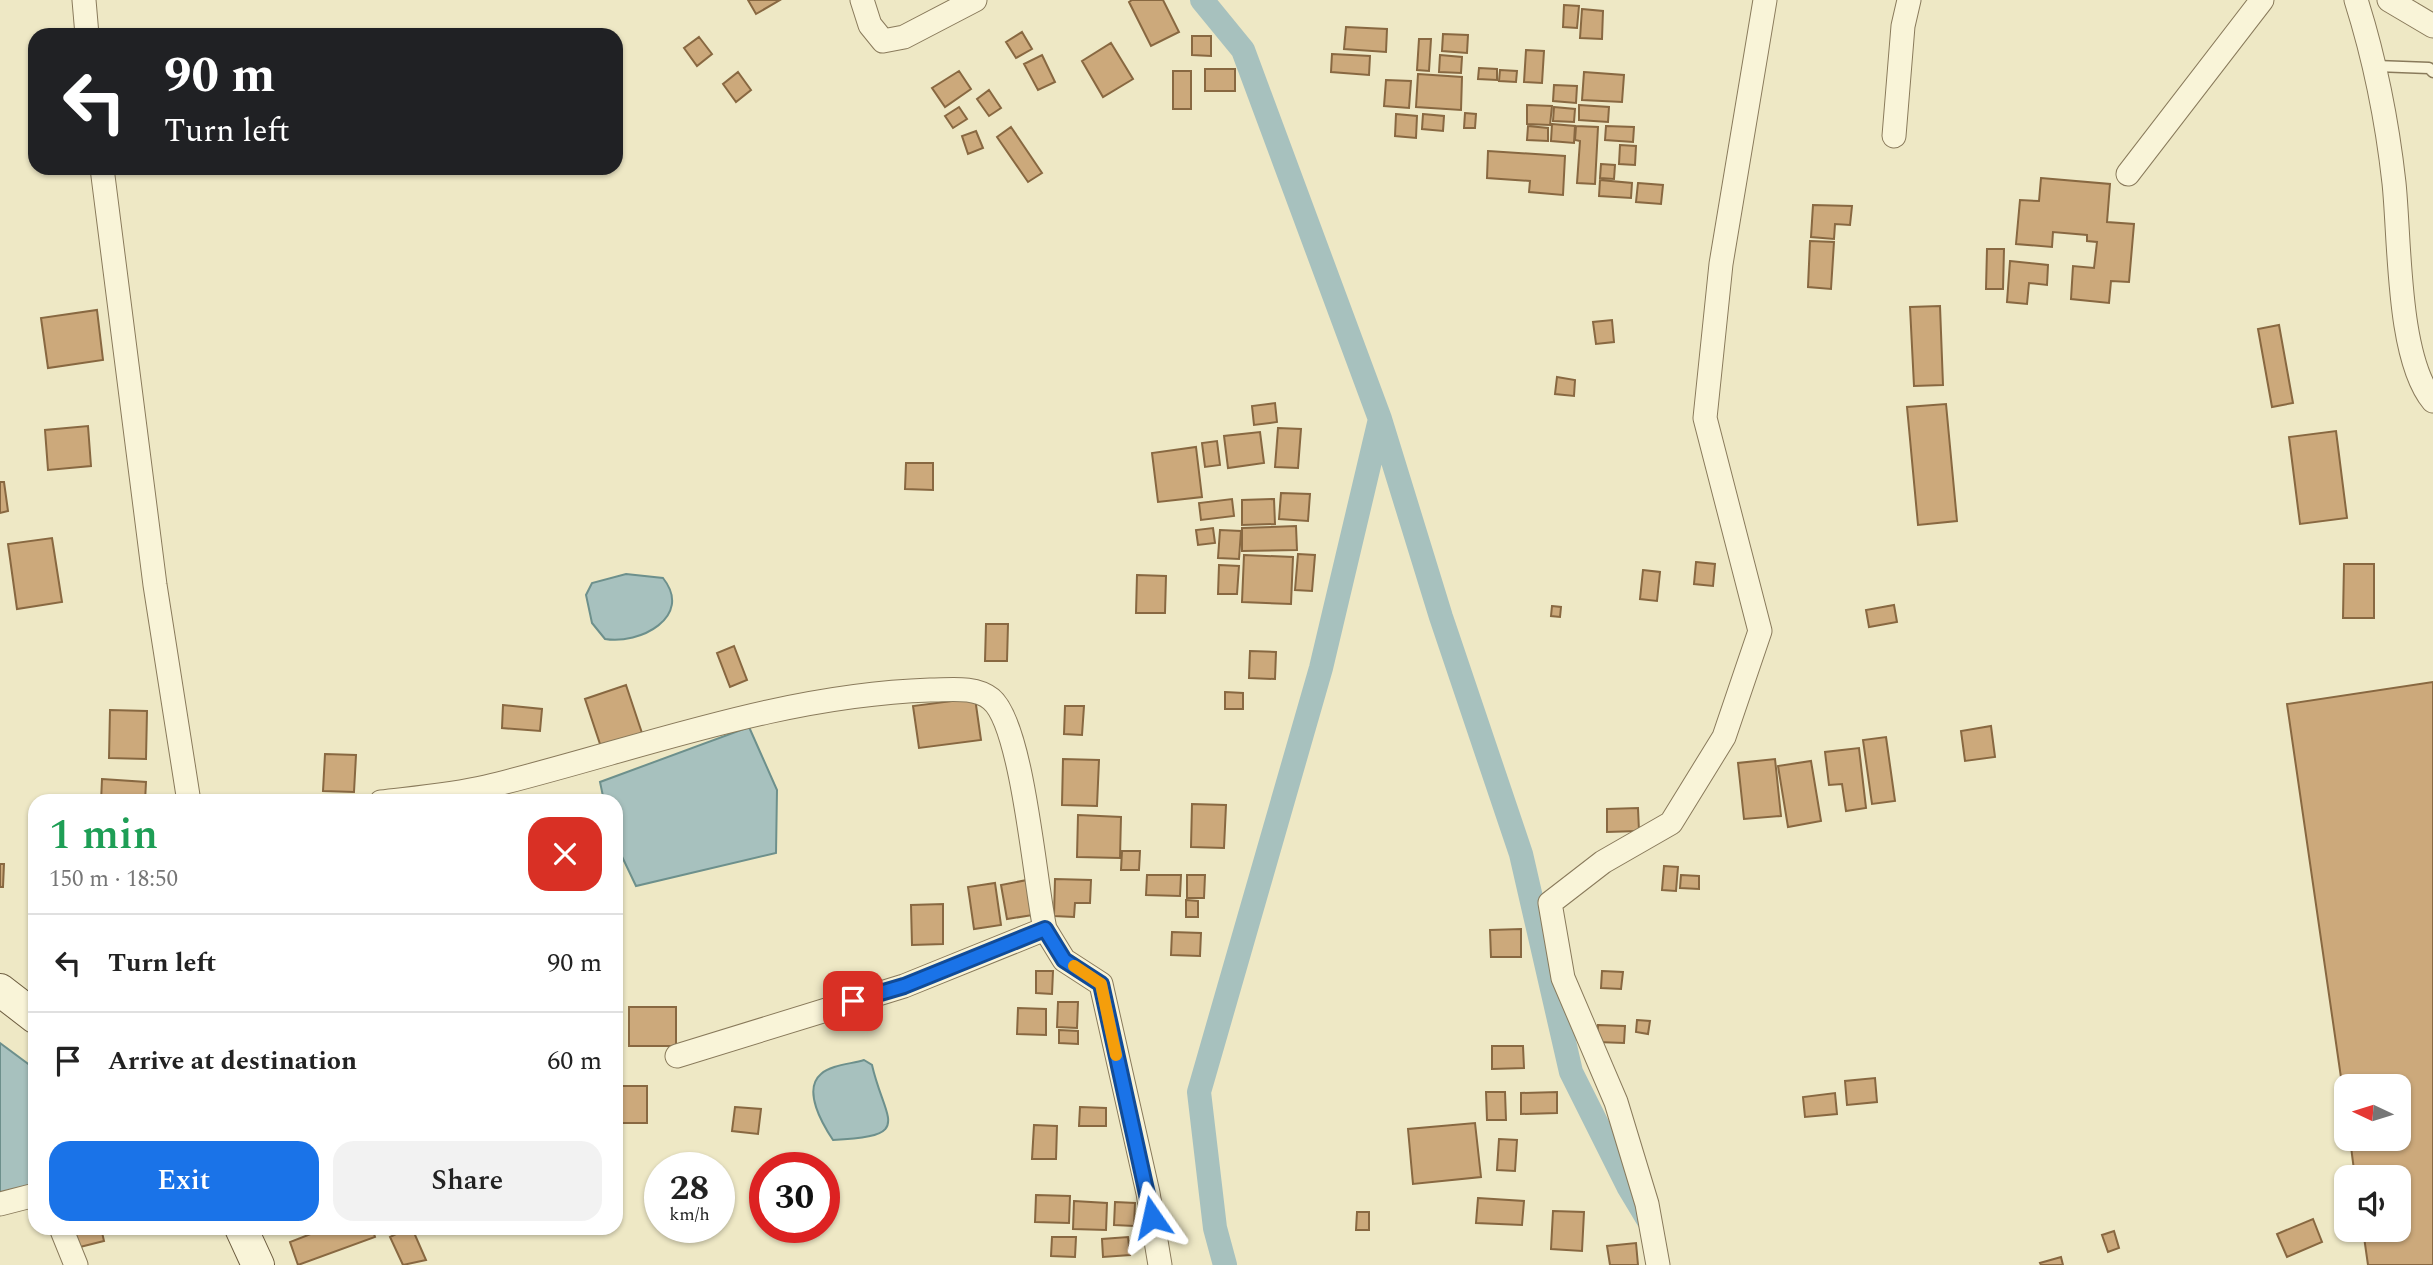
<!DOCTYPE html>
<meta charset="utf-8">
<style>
:root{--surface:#fff;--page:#f2f2f2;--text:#222;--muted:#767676;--line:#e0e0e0;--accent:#1a73e8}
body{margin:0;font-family:Spectral,serif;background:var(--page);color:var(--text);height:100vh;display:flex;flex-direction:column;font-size:26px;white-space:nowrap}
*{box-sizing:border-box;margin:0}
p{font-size:23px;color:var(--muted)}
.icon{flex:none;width:38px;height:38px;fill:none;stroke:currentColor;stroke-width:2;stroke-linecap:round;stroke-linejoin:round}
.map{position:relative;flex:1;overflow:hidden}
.panel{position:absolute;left:28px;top:794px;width:595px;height:441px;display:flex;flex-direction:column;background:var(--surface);border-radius:21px;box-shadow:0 2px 5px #0004}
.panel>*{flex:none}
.top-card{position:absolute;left:28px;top:28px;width:595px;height:147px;border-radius:21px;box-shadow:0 2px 5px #0004;background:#202124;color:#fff;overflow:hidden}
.needle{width:46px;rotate:274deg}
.buttons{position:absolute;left:2334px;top:1074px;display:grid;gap:14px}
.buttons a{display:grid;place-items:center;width:77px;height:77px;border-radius:14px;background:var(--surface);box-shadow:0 2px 5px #0004;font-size:35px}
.speed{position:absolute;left:644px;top:1152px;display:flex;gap:14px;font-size:35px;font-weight:700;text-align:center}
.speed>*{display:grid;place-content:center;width:91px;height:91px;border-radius:50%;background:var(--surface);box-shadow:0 2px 5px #0004;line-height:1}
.speed small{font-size:18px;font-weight:400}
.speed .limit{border:10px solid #d22;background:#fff;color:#111}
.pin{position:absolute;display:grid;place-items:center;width:60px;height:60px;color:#fff;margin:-30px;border-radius:14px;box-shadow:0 4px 10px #0006}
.me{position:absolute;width:77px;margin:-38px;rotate:349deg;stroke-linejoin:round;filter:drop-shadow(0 0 5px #0008)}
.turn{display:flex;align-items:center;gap:24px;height:147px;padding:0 21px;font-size:32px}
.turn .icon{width:91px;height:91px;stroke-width:2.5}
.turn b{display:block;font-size:49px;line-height:60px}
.round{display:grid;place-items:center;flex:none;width:74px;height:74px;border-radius:21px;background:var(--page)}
.head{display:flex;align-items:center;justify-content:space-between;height:119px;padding:0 21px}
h1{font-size:42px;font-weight:600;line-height:52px;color:#1e9e55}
.button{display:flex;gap:14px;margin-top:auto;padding:14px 21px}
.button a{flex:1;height:80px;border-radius:21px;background:var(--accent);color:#fff;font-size:28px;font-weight:600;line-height:80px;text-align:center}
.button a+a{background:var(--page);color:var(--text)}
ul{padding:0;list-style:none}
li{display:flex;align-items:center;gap:21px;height:98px;padding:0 21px;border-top:2px solid var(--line)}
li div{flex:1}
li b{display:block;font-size:26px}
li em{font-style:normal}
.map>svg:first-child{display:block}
.water{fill:#a7c1be;stroke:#6d908c;stroke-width:2}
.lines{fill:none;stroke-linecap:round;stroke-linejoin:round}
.canal{stroke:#a7c1be;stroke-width:24}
.building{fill:#cca97b;stroke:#886841;stroke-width:2}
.service-casing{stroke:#897a5b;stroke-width:13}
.minor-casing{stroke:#897a5b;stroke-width:25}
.secondary-casing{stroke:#6b5b3e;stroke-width:34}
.service{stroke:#f9f4d8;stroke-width:10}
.minor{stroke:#f9f4d8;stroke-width:23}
.secondary{stroke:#f9f4d8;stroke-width:32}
.route-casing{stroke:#114b97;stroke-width:18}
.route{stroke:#1a73e8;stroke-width:12}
.slow{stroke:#f59e0b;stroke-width:12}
</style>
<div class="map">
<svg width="2433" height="1265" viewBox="0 0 2433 1265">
<rect width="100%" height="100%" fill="#eee8c5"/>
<path class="water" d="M 626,574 L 663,578 C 694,617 639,645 605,639 L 592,623 L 586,595 L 592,583 Z
M 749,727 L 777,790 L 776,853 L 636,886 L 616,844 L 616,802 L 604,801 L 600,782 Z
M 0,1043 L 35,1069 L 35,1185 L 0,1193 Z
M 864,1060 L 872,1065 C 885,1122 915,1136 833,1140 C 823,1125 802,1090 821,1074 C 831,1065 851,1064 864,1060 Z"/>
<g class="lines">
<path class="canal" d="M 1202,0 L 1243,50 L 1380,419 L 1321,668 L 1199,1092 L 1215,1228 L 1225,1265
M 1380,419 L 1441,617 L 1521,854 L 1571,1072 L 1628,1186 L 1649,1221"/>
</g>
<path class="building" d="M 748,0 L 780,0 L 756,14 Z
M 1132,0 L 1163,0 L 1179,32 L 1151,46 L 1129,2 Z
M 1564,5 L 1579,6 L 1577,28 L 1563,27 Z
M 1582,9 L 1603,11 L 1602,39 L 1580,38 Z
M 1346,27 L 1387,29 L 1386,52 L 1344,49 Z
M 1022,32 L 1032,49 L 1016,58 L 1006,42 Z
M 1443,34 L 1468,35 L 1467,53 L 1442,51 Z
M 1192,36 L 1211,36 L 1211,56 L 1192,55 Z
M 699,37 L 712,54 L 697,66 L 684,48 Z
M 1419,39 L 1431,39 L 1429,71 L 1417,70 Z
M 1111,43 L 1133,79 L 1103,97 L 1082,61 Z
M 1526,50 L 1544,51 L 1542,83 L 1524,82 Z
M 1332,54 L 1370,56 L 1369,75 L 1331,72 Z
M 1042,55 L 1055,82 L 1038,90 L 1024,64 Z
M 1440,55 L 1462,57 L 1461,73 L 1439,72 Z
M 1479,68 L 1497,69 L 1497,80 L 1478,79 Z
M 1205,69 L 1235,69 L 1235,91 L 1205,91 Z
M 1500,70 L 1517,71 L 1516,82 L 1499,81 Z
M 959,71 L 971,89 L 945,107 L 932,88 Z
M 1173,71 L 1191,71 L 1191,109 L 1173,109 Z
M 738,72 L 751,90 L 736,102 L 723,84 Z
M 1584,72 L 1624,75 L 1622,102 L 1582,100 Z
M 1418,74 L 1462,77 L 1461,110 L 1416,107 Z
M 1386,80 L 1411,81 L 1409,108 L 1384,106 Z
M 1554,85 L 1577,86 L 1576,103 L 1553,101 Z
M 989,90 L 1001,108 L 989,116 L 977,99 Z
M 1527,105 L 1552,106 L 1550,125 L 1527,124 Z
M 1579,105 L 1609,107 L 1608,122 L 1579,120 Z
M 959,107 L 967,119 L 953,128 L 945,116 Z
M 1554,107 L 1575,109 L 1574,122 L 1553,121 Z
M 1465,113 L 1476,114 L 1475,128 L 1464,128 Z
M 1396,114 L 1417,116 L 1416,138 L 1395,136 Z
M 1423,114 L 1444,116 L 1443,131 L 1422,129 Z
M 1552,124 L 1575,126 L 1574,143 L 1551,141 Z
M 1528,126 L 1548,128 L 1548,141 L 1527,140 Z
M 1576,126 L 1598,127 L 1595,184 L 1577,183 L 1580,141 L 1575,140 Z
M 1606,126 L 1634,127 L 1633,142 L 1605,140 Z
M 1011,127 L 1042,173 L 1028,182 L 997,137 Z
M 976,131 L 983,148 L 968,154 L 962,136 Z
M 1620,145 L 1636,146 L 1635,165 L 1619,164 Z
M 1488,151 L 1565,156 L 1563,195 L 1529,192 L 1530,181 L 1487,178 Z
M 1601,164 L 1615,165 L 1614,179 L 1600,178 Z
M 2041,178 L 2110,184 L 2107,222 L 2134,224 L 2129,282 L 2111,281 L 2109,303 L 2071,299 L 2073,266 L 2094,268 L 2097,242 L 2087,241 L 2087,235 L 2053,232 L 2052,247 L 2016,244 L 2020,200 L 2039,201 Z
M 1600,180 L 1632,183 L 1631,198 L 1599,196 Z
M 1638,183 L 1663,185 L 1661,204 L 1636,202 Z
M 1813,205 L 1852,206 L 1850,225 L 1835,224 L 1834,239 L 1811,237 Z
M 1810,241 L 1834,242 L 1831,289 L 1808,287 Z
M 1987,249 L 2004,249 L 2003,289 L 1986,289 Z
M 2010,261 L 2048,265 L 2047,285 L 2029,283 L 2027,304 L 2007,302 Z
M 1940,306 L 1943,385 L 1914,386 L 1910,307 Z
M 97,310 L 103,360 L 48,368 L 41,318 Z
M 1612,320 L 1614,342 L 1596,344 L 1593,322 Z
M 2279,325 L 2293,403 L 2272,407 L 2258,329 Z
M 1557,377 L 1575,380 L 1574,396 L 1555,394 Z
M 1275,403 L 1277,422 L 1254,425 L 1252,406 Z
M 1946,404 L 1957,521 L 1918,525 L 1907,407 Z
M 88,426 L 91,466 L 48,470 L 45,430 Z
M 1278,428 L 1301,429 L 1298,468 L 1275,467 Z
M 2336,431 L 2347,518 L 2300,524 L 2289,437 Z
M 1260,432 L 1264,463 L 1228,468 L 1224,436 Z
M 1217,441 L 1220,465 L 1205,467 L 1202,443 Z
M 1196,447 L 1202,497 L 1158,502 L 1152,453 Z
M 906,463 L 933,463 L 933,490 L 905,489 Z
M 0,482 L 4,482 L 8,511 L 0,513 Z
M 1281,493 L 1310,494 L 1308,521 L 1279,519 Z
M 1232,499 L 1234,516 L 1201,520 L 1199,503 Z
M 1274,499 L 1275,524 L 1242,525 L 1242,500 Z
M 1296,526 L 1297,550 L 1242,551 L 1242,528 Z
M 1213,528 L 1215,543 L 1198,545 L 1196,530 Z
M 1220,530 L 1241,531 L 1239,559 L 1218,558 Z
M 52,538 L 62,602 L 17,609 L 8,544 Z
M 1298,554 L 1315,555 L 1312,591 L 1295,590 Z
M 1244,555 L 1293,557 L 1291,604 L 1242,602 Z
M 1696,562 L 1715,564 L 1713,586 L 1694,584 Z
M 2344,564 L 2374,564 L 2374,618 L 2343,618 Z
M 1219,565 L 1239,566 L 1237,594 L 1218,594 Z
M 1643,570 L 1660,572 L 1657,601 L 1640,599 Z
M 1137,575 L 1166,576 L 1165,613 L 1136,613 Z
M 1894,605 L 1897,622 L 1869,627 L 1866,610 Z
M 1552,606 L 1561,607 L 1560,617 L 1551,616 Z
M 986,624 L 1008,624 L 1007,661 L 985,661 Z
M 734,646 L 747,680 L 730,687 L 717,653 Z
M 1250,651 L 1276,652 L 1275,679 L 1249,678 Z
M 2433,682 L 2433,1265 L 2368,1265 L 2363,1230 L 2399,1230 L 2399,1178 L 2355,1178 L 2350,1139 L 2399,1139 L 2399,1087 L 2347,1087 L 2347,1119 L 2287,704 Z
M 626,685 L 643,736 L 602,750 L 585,699 Z
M 1225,692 L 1243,693 L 1243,709 L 1225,709 Z
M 975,698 L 981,740 L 919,748 L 913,706 Z
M 503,705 L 542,709 L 540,731 L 502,728 Z
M 1065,706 L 1084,706 L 1082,735 L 1064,734 Z
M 110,710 L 147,711 L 146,759 L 109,758 Z
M 1991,726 L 1995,757 L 1965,761 L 1961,731 Z
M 1886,737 L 1895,801 L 1872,804 L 1863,740 Z
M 1859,748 L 1866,808 L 1846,811 L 1842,784 L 1829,785 L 1825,752 Z
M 325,754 L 356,755 L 354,792 L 323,791 Z
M 1063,759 L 1099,760 L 1097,806 L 1062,805 Z
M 1775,759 L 1781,816 L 1744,819 L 1738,763 Z
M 1811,761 L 1821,821 L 1788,827 L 1778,766 Z
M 102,779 L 146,782 L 145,802 L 101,802 Z
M 1192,804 L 1226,805 L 1224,848 L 1191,847 Z
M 1638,808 L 1639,831 L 1607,832 L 1607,809 Z
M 1078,815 L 1121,817 L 1120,858 L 1077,857 Z
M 1122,851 L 1140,851 L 1139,870 L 1121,870 Z
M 0,864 L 4,864 L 3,887 L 0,887 Z
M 1664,866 L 1678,867 L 1676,891 L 1662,890 Z
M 1147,875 L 1181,875 L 1180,896 L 1146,895 Z
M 1187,875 L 1205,875 L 1204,898 L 1187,898 Z
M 1681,875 L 1699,876 L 1699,889 L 1680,888 Z
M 1055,879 L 1091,880 L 1090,903 L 1075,903 L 1074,917 L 1054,916 Z
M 1027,880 L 1033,915 L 1007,919 L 1001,885 Z
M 995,883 L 1001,925 L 974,929 L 968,887 Z
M 1186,900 L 1198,901 L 1198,917 L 1186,917 Z
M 943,904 L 943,944 L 912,945 L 911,905 Z
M 1521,929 L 1521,957 L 1491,957 L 1490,930 Z
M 1172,932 L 1201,933 L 1200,956 L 1171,955 Z
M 616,962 L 622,962 L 622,981 L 616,981 Z
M 1036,971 L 1053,971 L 1052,994 L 1036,993 Z
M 1602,971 L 1623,972 L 1621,989 L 1601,988 Z
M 1058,1002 L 1078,1002 L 1077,1028 L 1057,1027 Z
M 629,1007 L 676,1007 L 676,1046 L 629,1046 Z
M 1018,1008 L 1046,1009 L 1046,1035 L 1017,1034 Z
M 1637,1020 L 1650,1021 L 1648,1034 L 1636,1032 Z
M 1598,1025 L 1625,1026 L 1624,1043 L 1597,1042 Z
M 1059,1030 L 1078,1031 L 1078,1044 L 1059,1043 Z
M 1492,1046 L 1523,1046 L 1524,1068 L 1492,1069 Z
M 1875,1078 L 1877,1102 L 1847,1105 L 1845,1081 Z
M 620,1086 L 647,1086 L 647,1123 L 620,1123 Z
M 1486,1092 L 1505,1092 L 1506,1120 L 1487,1120 Z
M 1557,1092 L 1557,1113 L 1521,1114 L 1521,1093 Z
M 1835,1093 L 1837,1114 L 1805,1117 L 1803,1097 Z
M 735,1107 L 761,1109 L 758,1134 L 732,1131 Z
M 1080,1107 L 1106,1108 L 1106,1126 L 1079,1126 Z
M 1475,1123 L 1481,1177 L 1413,1184 L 1408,1129 Z
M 1034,1125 L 1057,1126 L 1056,1159 L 1032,1159 Z
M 1499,1139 L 1517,1140 L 1515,1171 L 1497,1170 Z
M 1036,1195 L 1070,1196 L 1069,1223 L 1035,1222 Z
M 1478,1198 L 1524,1201 L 1522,1225 L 1476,1223 Z
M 1074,1201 L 1107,1203 L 1106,1230 L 1073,1229 Z
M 1115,1202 L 1135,1203 L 1134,1226 L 1114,1225 Z
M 1553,1211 L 1584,1212 L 1582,1251 L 1551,1249 Z
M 1357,1212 L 1369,1212 L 1369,1230 L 1356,1230 Z
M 2313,1219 L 2322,1242 L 2287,1257 L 2277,1234 Z
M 72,1228 L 101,1228 L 104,1241 L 76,1248 Z
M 326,1228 L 372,1228 L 375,1237 L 298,1265 L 290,1242 Z
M 408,1228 L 412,1228 L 426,1260 L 403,1265 L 390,1237 Z
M 2114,1231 L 2119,1248 L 2108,1252 L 2102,1235 Z
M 1052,1237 L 1076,1237 L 1075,1257 L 1051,1256 Z
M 1128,1237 L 1130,1255 L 1103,1257 L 1102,1239 Z
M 1636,1243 L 1638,1265 L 1610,1265 L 1607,1246 Z
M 2061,1257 L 2063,1265 L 2041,1265 L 2040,1263 Z"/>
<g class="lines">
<defs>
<path id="service" d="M 2376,66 L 2429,68 L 2433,72"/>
<path id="minor" d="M 84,0 L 87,35
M 862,0 L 870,25 L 883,41 L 904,37 L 975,0
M 2356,0 C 2375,60 2387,120 2394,183 C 2400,240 2397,358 2433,401
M 2389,0 L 2433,26
M 1894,136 L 1903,26 L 1909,0
M 102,168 L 155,585 L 189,802
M 2128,174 L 2262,0
M 381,802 C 415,798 452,795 486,787 C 633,751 777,695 930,690 C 950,690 975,686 991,699 C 1023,725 1035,885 1045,929
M 677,1056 L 904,986 L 1045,929 L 1064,960 L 1101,984 L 1148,1193 L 1160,1265
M 0,1204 L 35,1195
M 61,1228 L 76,1265
M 1658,1265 L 1647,1204 L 1616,1102 L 1563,978 L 1550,903 L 1603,862 L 1671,823 L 1724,737 L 1760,631 L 1705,418 L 1721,264 L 1765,0"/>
<path id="secondary" d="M 0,990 L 35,1017
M 241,1228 L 258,1265"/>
</defs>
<use href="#service" class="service-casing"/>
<use href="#minor" class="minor-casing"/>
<use href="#secondary" class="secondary-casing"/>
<use href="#service" class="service"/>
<use href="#minor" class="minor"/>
<use href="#secondary" class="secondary"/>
</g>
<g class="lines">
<defs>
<path id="route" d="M 853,1001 L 904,986 L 1045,929 L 1064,960 L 1101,984 L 1152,1217"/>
</defs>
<use href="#route" class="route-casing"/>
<use href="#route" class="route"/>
<path class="slow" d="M 1074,966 L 1101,984 L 1116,1055"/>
</g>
</svg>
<div class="buttons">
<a><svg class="needle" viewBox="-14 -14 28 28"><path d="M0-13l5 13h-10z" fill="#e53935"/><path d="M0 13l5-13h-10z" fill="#767676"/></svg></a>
<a><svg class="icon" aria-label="sound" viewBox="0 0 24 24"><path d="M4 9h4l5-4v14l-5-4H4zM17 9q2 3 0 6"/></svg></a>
</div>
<div class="speed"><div>28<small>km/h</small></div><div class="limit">30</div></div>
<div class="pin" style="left:853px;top:1001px;background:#d93025"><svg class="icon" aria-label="arrive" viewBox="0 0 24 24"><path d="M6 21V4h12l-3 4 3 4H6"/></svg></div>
<svg class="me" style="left:1152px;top:1217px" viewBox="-20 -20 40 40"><path d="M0-17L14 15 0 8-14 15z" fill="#1a73e8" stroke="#fff" stroke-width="4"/></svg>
<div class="top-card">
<div class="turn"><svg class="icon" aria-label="left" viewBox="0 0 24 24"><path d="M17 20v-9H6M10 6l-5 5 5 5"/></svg><div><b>90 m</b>Turn left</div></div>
</div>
<section class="panel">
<div class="head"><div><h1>1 min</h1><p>150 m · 18:50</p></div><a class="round" style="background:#d93025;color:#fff"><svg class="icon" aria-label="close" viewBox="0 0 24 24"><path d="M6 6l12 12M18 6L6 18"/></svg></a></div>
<ul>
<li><svg class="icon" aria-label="left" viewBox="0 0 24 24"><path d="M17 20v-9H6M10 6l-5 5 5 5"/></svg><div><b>Turn left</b></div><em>90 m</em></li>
<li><svg class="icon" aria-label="arrive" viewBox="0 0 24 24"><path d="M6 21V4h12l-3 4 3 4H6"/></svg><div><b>Arrive at destination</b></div><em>60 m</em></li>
</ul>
<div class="button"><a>Exit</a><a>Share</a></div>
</section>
</div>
